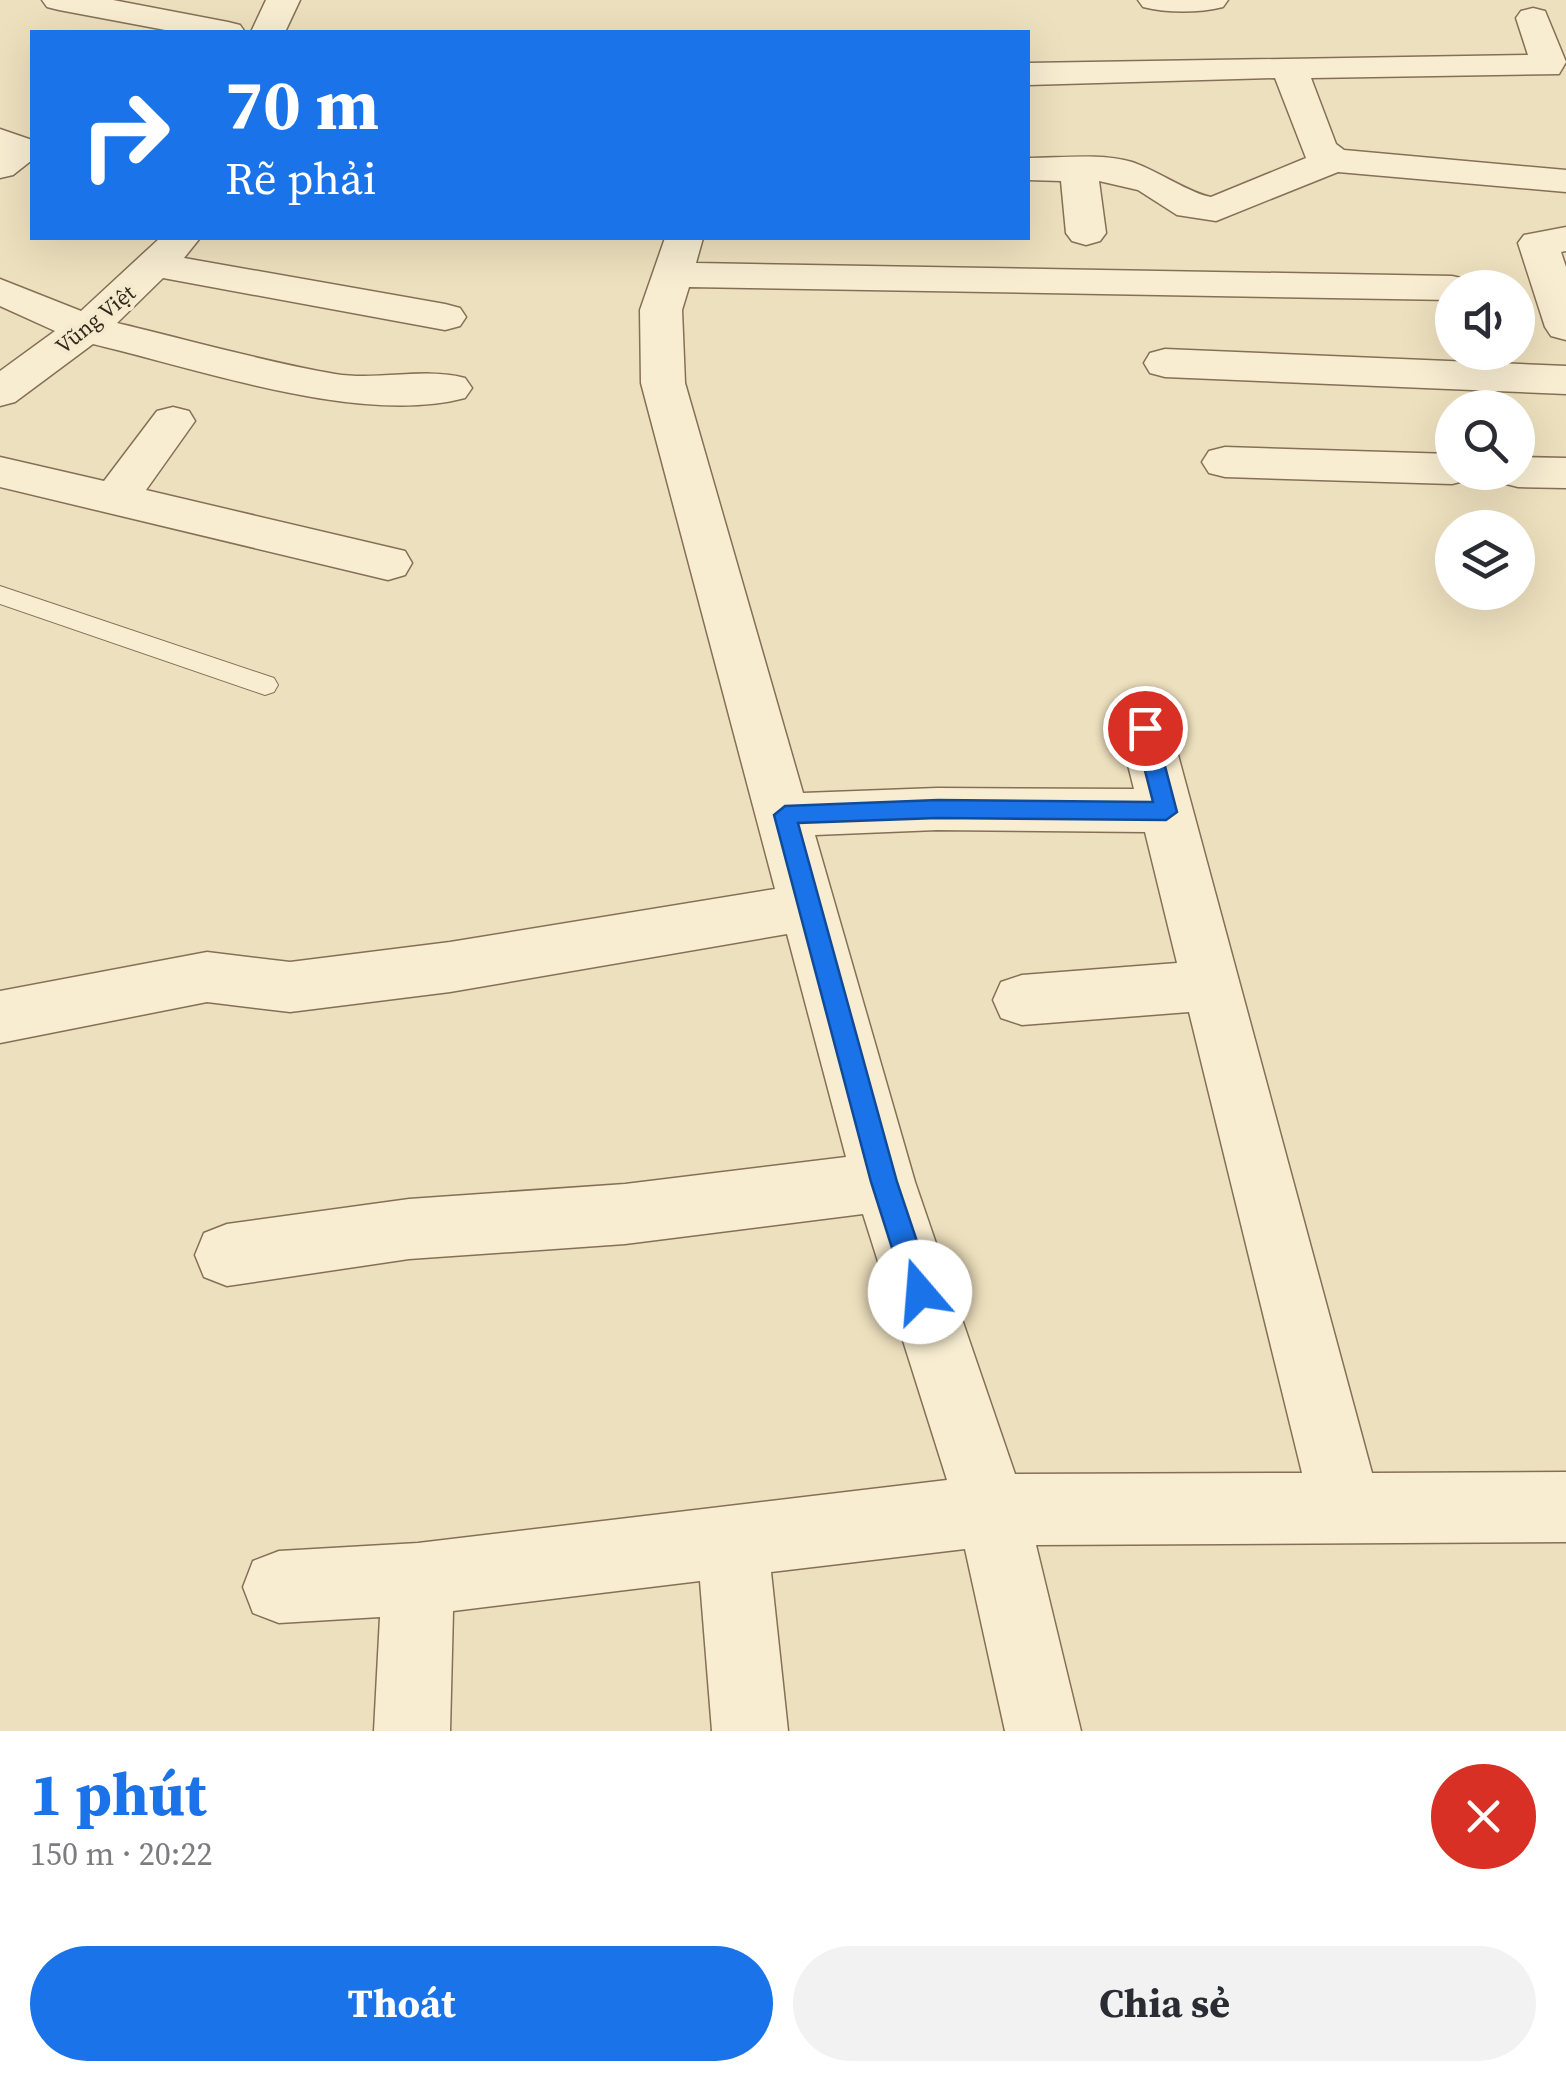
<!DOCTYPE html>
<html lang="vi">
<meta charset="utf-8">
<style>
:root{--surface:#fff;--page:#f2f2f3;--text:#2b2b33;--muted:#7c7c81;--accent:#1a73e8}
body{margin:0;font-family:"Source Serif 4",serif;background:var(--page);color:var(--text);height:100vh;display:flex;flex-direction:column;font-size:38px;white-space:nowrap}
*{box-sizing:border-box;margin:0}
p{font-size:32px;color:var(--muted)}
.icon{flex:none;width:55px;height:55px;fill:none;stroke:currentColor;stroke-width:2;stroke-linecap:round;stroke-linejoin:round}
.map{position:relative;height:1731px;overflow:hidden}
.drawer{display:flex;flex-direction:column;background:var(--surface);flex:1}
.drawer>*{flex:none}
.guide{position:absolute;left:30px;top:30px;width:1000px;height:210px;border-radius:0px;box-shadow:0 10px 40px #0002;background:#1a73e8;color:#fff;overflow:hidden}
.buttons{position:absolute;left:1435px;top:270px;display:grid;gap:20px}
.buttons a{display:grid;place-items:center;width:100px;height:100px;border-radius:50%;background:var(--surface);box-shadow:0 10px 40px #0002;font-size:50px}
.pin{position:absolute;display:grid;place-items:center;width:85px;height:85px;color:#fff;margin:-42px;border:5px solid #fff;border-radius:50%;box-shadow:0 2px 10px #0007}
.me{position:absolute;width:110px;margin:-55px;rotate:342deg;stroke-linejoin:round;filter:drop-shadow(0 0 8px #0008)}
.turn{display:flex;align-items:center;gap:35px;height:210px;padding:0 30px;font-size:45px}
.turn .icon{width:130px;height:130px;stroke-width:2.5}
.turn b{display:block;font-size:70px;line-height:85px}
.round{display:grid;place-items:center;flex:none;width:105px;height:105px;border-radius:52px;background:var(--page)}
.summary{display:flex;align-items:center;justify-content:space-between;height:170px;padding:0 30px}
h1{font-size:60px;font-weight:700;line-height:75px;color:var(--accent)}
.primary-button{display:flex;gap:20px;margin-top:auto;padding:20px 30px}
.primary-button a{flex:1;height:115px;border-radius:60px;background:var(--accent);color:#fff;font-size:40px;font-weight:700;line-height:115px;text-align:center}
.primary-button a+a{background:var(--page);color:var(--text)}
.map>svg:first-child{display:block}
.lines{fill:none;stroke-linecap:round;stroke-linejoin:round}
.service-casing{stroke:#857057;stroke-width:2}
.minor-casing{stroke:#857057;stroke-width:3}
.service{fill:#f8edd1;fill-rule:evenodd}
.minor{fill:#f8edd1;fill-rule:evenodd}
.route{fill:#1a73e8;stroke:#114b97;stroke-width:2.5}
.labels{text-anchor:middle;stroke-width:8;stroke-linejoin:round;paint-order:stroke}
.far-street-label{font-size:22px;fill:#34281c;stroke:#f4eacd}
</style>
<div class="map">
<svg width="1566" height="1731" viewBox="0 0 1566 1731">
<rect width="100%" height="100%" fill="#ede0be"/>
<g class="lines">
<defs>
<path id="service" d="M 0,586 L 274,678 L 278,685 L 274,692 L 265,695 L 0,604 Z"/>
<path id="minor" d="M 42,0 L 113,0 L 228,22 L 240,25 L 245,32 L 176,32 L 59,10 L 47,7 Z
M 266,0 L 300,0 L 285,32 L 251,32 Z
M 1138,0 L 1228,0 L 1223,7 C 1199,13 1167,13 1143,7 Z
M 1533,8 L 1545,11 L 1566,62 L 1559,74 L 1311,78 L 1336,144 L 1344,150 L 1566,170 L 1566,192 L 1338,172 L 1216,221 L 1177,215 L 1138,190 L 1099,181 L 1106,233 L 1100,241 L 1086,245 L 1072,241 L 1066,233 L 1061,181 L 1028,180 L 1028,158 C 1061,158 1100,153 1132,162 C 1156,170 1193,195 1211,197 L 1306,158 L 1275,78 L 1028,85 L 1028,63 L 1528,55 L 1516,18 L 1521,11 Z
M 0,129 L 32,140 L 32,160 L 13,175 L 0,178 Z
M 1566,227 L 1566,251 L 1561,252 L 1566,267 L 1566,340 L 1551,336 L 1545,327 L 1518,243 L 1524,235 Z
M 160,238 L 200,238 L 184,258 L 445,304 L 460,308 L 466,317 L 460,326 L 445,330 L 163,278 L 117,323 C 189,340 262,361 335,374 C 378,381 424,367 465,378 L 472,388 L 465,398 C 361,426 199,369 93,344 L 15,402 L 0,406 L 0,371 L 55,331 L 0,306 L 0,279 L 81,311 Z
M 665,238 L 703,238 L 696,263 L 1452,276 L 1466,279 L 1472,288 L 1452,288 L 1452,300 L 689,287 L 682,310 L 685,383 L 803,793 L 937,788 L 1134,789 L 1119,729 L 1127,715 L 1145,709 L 1163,715 L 1171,729 L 1372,1473 L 1566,1472 L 1566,1542 L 1036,1545 L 1081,1731 L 1005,1731 L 965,1549 L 771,1572 L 788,1731 L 712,1731 L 700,1581 L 453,1611 L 450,1731 L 374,1731 L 380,1617 L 279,1623 L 253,1613 L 243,1587 L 253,1561 L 279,1551 L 418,1543 L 947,1480 L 863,1214 L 625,1244 L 409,1259 L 227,1286 L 204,1277 L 195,1255 L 204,1233 L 227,1224 L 409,1199 L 625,1184 L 846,1157 L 787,934 L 450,992 L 290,1012 L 207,1002 L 0,1043 L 0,991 L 207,952 L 290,962 L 450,942 L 775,889 L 641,383 L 640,310 ZM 937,830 L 1145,832 L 1177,963 L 1022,975 L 1001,982 L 993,1000 L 1001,1018 L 1022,1025 L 1189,1012 L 1302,1473 L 1015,1474 L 915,1182 L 815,835 Z
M 1165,349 L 1566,366 L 1566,394 L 1165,377 L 1150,373 L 1144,363 L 1150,353 Z
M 173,407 L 189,411 L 195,421 L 146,490 L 405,551 L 412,563 L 405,575 L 388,580 L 0,487 L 0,457 L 104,481 L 157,411 Z
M 1225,447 L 1452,454 L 1452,472 L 1472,472 L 1468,480 L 1452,484 L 1225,477 L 1209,473 L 1202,462 L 1209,451 Z
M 1518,457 L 1566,458 L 1566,488 L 1518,487 L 1502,483 L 1496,472 L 1518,472 Z"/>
</defs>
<use href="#service" class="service-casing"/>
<use href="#minor" class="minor-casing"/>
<use href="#service" class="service"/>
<use href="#minor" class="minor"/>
</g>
<path class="route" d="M 1145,720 L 1155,728 L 1177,812 L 1166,820 L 938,818 L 798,823 L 897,1182 L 934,1292 L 930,1301 L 920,1305 L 910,1301 L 906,1292 L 871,1182 L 774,815 L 785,806 L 938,800 L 1153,802 L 1134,728 Z"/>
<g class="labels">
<g class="far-street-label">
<text transform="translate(95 319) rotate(-39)" y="8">Vũng Việt</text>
</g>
</g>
</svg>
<div class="buttons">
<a><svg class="icon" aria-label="sound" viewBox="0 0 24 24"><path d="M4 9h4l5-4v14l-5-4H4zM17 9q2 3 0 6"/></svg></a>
<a><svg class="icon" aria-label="search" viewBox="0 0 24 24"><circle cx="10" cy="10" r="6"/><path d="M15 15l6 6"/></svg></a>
<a><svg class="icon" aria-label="layers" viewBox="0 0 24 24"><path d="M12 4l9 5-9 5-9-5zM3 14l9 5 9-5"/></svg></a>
</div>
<div class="pin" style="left:1145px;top:728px;background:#d93025"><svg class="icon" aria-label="arrive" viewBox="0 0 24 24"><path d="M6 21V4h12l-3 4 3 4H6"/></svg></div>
<svg class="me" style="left:920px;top:1292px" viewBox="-20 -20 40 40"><circle r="19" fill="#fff"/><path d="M0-13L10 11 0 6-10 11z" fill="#1a73e8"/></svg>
<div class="guide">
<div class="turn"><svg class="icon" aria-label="right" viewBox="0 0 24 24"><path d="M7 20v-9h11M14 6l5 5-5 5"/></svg><div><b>70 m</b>Rẽ phải</div></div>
</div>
</div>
<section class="drawer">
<div class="summary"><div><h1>1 phút</h1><p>150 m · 20:22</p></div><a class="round" style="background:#d93025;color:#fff"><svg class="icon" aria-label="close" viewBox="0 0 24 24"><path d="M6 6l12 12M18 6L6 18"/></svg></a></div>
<div class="primary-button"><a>Thoát</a><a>Chia sẻ</a></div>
</section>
